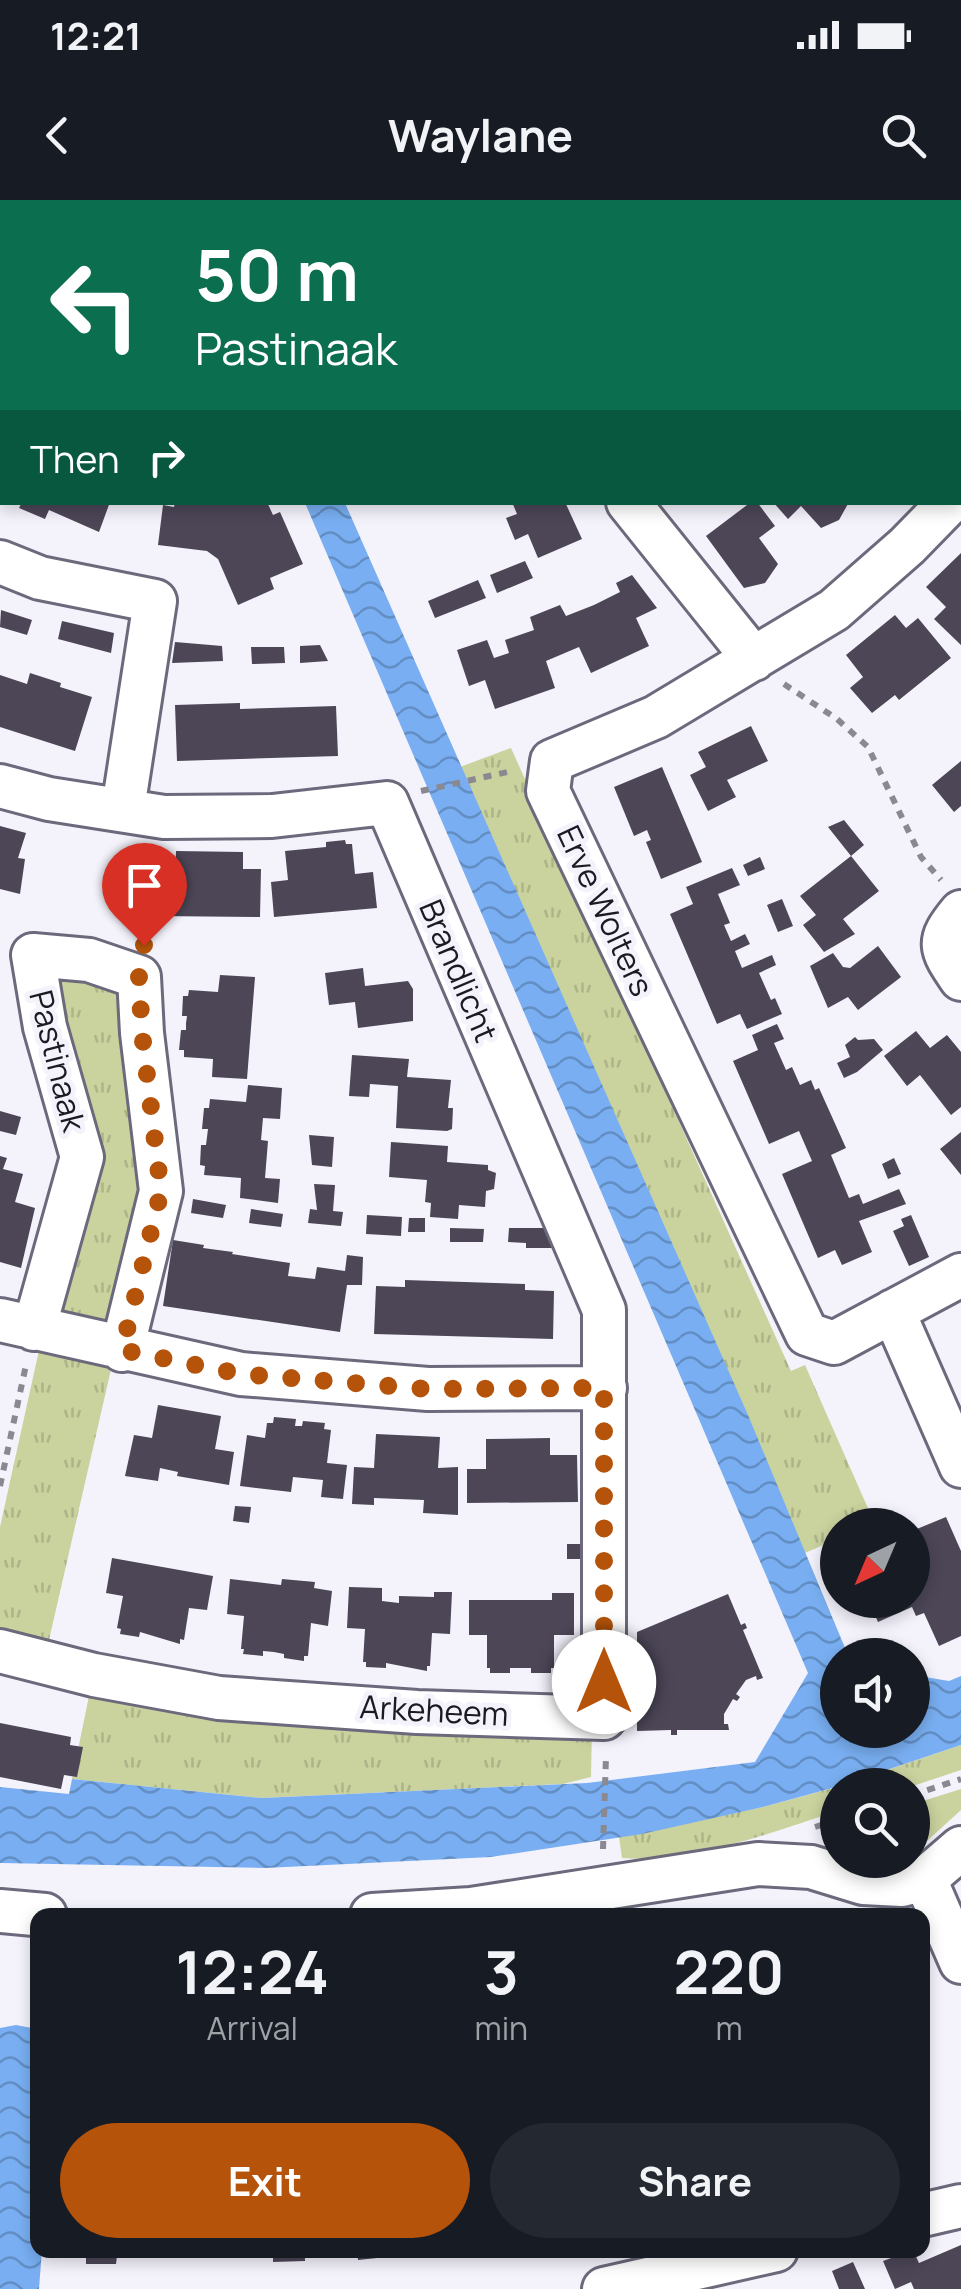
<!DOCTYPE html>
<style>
:root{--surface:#171b24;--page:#242831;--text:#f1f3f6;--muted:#9ea1a6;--accent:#b45309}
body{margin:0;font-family:Manrope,sans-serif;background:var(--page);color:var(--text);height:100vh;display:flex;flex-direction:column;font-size:38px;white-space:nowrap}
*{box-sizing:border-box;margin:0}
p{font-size:32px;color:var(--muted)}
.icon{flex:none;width:55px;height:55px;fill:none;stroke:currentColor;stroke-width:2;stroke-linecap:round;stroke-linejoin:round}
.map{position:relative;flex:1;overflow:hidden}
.sheet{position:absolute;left:30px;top:1708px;width:900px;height:350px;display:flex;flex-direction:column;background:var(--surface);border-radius:20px;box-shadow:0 5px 15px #0003}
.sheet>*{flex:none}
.banner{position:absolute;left:0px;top:0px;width:962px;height:305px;box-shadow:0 5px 15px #0003;background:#0b6e4f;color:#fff;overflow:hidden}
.needle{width:65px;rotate:224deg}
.controls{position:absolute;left:820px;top:1308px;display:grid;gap:20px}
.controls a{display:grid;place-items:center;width:110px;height:110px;border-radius:50%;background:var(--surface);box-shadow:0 5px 15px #0003;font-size:50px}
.pin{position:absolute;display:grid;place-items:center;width:85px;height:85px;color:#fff;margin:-102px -42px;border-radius:50% 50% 50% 0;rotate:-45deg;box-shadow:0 0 10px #0007}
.pin .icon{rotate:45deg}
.me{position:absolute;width:110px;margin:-55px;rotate:0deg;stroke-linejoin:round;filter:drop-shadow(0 0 8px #0008)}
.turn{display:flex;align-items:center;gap:35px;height:210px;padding:0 30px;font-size:45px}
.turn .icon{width:130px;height:130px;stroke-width:2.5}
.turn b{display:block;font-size:70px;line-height:85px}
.then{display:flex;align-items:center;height:95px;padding:0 30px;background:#0003;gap:20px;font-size:38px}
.eta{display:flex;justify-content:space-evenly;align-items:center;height:170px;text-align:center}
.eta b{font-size:60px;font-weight:700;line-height:70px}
.button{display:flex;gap:20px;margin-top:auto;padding:20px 30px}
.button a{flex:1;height:115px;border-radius:60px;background:var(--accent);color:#fff;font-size:40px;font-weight:700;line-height:115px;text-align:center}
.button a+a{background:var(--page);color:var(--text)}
.status{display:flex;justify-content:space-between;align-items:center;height:70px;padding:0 50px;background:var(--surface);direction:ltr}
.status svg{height:28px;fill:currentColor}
header{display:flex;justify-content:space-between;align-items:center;height:130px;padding:0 30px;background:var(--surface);font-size:45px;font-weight:700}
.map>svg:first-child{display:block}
.built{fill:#e9e6fe}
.grass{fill:url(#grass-tufts)}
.water{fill:url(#water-waves)}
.building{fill:#4c4657}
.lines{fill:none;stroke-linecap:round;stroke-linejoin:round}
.minor-casing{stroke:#6c697c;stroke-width:48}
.path{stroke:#8a8992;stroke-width:6;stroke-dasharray:8 8;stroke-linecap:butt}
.minor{stroke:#fff;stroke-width:42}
.route{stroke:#b45309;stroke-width:18;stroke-dasharray:0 32.4}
.labels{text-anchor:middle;stroke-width:10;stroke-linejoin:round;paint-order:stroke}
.street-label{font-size:32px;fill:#1b1a22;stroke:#f4f3fc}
</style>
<div class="status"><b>12:21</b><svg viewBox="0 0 49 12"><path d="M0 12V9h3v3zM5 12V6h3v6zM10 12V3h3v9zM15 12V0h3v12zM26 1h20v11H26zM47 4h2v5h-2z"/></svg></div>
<header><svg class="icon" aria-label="back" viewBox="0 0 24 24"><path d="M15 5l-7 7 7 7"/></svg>Waylane<svg class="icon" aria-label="search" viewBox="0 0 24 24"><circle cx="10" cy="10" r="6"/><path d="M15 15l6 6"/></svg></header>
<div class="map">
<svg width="961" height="2089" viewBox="0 0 961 2089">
<defs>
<pattern id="grass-tufts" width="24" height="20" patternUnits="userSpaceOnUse" patternTransform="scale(2.5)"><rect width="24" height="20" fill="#cad29e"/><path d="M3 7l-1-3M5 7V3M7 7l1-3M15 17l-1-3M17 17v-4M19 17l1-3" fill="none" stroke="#adb488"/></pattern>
<pattern id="water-waves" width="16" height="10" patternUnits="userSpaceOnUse" patternTransform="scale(2.5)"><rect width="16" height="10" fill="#79aff2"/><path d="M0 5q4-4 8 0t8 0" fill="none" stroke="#628ec4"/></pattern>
</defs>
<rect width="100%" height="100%" fill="#f4f3fc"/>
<path class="built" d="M 252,0 L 658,0 L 662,2 L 253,2 Z"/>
<path class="grass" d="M 511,548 L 791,1171 L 805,1165 L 874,1322 L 838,1325 L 837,1339 L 805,1353 L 460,567 Z
M 48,767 L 128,786 L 151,995 L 46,1453 L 0,1442 L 0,1327 L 45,1123 L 90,951 Z
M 91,1486 L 592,1526 L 591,1577 L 563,1584 L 261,1598 L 72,1579 Z
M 961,1545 L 961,1570 L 913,1586 L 843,1585 Z
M 837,1587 L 837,1611 C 773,1632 690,1664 622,1658 L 619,1637 L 763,1607 Z
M 961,1589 L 961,1610 L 916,1651 L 913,1643 L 913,1604 Z"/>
<path class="water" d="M 305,303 L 345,303 L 748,1215 L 848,1455 L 838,1455 L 838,1530 L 912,1530 L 913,1475 L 949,1481 L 961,1476 L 961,1545 L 836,1587 L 763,1607 L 642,1634 L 491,1657 L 265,1668 L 0,1663 L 0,1587 L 69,1594 L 72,1579 L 262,1598 L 587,1583 L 755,1562 L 808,1473 Z
M 16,1825 L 37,1829 L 38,2050 L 42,2050 L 39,2089 L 0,2089 L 0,1828 Z"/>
<path class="building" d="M 22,302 L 110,302 L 99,332 L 49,310 L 45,319 L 19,308 Z
M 175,302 L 267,302 L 273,315 L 280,312 L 303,364 L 270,378 L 274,389 L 238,405 L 218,359 L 207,351 L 158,345 L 163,305 L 174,307 Z
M 512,302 L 565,302 L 582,339 L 538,358 L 528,334 L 515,340 L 506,318 L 517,314 Z
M 751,302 L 757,302 L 775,326 L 759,338 L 778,364 L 765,383 L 744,388 L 706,336 Z
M 773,302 L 849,302 L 839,320 L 821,328 L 801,306 L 788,319 Z
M 961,353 L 961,445 L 934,419 L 946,407 L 926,387 Z
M 525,361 L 533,378 L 497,393 L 490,375 Z
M 632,375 L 657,408 L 636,418 L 649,446 L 591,473 L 579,447 L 546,461 L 555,488 L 495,509 L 485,480 L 469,486 L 457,450 L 487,440 L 494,458 L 509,453 L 505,440 L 534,430 L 530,417 L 560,405 L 566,416 L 594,405 L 620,392 L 616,383 Z
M 478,380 L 486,398 L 435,418 L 428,401 Z
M 1,410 L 32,420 L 27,435 L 0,427 Z
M 895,415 L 906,428 L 918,418 L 951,458 L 899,500 L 895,495 L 872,513 L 850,488 L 863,477 L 846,455 Z
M 62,421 L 114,433 L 111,453 L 58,439 Z
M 175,442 L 222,446 L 223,461 L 172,463 Z
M 320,445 L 328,461 L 300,463 L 300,446 Z
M 251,447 L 284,447 L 285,463 L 252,464 Z
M 30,473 L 61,483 L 60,487 L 92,497 L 75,551 L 0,527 L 0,475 L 27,484 Z
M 240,503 L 240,509 L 336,506 L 338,556 L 177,561 L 175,505 Z
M 751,526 L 768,561 L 727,580 L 736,597 L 708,611 L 690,575 L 706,567 L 698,552 Z
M 961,561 L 961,606 L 954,612 L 932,585 Z
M 662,567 L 702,662 L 661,679 L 646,642 L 651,640 L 647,630 L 634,636 L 614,587 Z
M 844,620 L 864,645 L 851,656 L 828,627 Z
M 0,626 L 26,633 L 18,658 L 25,659 L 20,694 L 0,689 Z
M 345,640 L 346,644 L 352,644 L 355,674 L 373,672 L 377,708 L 274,717 L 271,682 L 288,680 L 285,651 L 326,647 L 326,642 Z
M 176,651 L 243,652 L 243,669 L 261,669 L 260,717 L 156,716 L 157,681 L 175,681 Z
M 851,656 L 879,691 L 843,719 L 855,734 L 824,752 L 803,725 L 816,715 L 800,696 Z
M 760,657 L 765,669 L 748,676 L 743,665 Z
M 732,668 L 740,685 L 718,694 L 730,723 L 724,725 L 731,741 L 745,734 L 750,744 L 735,751 L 742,768 L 772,755 L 776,765 L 759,773 L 771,800 L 775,798 L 782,814 L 747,829 L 740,814 L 717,824 L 670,714 L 693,704 L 686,687 Z
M 782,699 L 793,726 L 778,732 L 767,705 Z
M 878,746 L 901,777 L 858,810 L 848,797 L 828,808 L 810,766 L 833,753 L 843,767 L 850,768 Z
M 363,768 L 365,786 L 408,781 L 413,789 L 413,821 L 358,828 L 355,802 L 329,805 L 325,773 Z
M 220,775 L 255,777 L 247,879 L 212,877 L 213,859 L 184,857 L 184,850 L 179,850 L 181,830 L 186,830 L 186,823 L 187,816 L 182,816 L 183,796 L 188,796 L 189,790 L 218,792 Z
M 777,824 L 784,839 L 774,843 L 786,870 L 792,867 L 800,885 L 811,880 L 815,890 L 819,888 L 846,948 L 831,955 L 849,998 L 859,994 L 863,1004 L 899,989 L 906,1004 L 859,1021 L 872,1052 L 842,1065 L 835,1050 L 818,1058 L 782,974 L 812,961 L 799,931 L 769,944 L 733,861 L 758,850 L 752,835 Z
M 916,831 L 930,848 L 947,835 L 961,852 L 961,907 L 951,915 L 920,875 L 907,886 L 884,856 Z
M 855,837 L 858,840 L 874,839 L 883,850 L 857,872 L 844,878 L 837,863 L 850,857 L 845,845 Z
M 352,855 L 409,859 L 407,877 L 451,880 L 448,908 L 453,908 L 452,929 L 447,931 L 396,928 L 398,886 L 370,884 L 369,897 L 349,896 Z
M 248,885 L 282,888 L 280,919 L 263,918 L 261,940 L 268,941 L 265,978 L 280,979 L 278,1003 L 240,998 L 241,978 L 204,975 L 205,966 L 200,965 L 201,945 L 206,945 L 208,929 L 202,929 L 204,908 L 209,908 L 210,899 L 246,902 Z
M 0,911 L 21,917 L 16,935 L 0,931 Z
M 961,932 L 961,975 L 940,949 Z
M 309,935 L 334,937 L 332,967 L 312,965 Z
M 391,942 L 448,946 L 447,962 L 488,965 L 488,970 L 496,973 L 494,989 L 486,991 L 485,1007 L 459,1005 L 458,1019 L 430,1017 L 431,1003 L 425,1002 L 427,980 L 389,977 Z
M 0,956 L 7,958 L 3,969 L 23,974 L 15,1002 L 35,1008 L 21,1068 L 0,1062 Z
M 894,958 L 901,974 L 888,979 L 882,964 Z
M 314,984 L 335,985 L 333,1011 L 343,1012 L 341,1026 L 308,1023 L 310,1009 L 317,1010 Z
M 193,999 L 226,1005 L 223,1018 L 191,1013 Z
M 251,1009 L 283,1014 L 281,1027 L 249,1023 Z
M 367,1015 L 402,1017 L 401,1036 L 366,1034 Z
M 911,1015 L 929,1057 L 909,1066 L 893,1031 L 904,1026 L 901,1019 Z
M 409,1018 L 425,1018 L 425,1032 L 408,1032 Z
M 450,1028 L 484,1029 L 483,1042 L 450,1042 Z
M 509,1028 L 544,1028 L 553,1048 L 526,1048 L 526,1043 L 508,1042 Z
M 173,1040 L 204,1045 L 203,1048 L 233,1052 L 232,1054 L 290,1063 L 288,1076 L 315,1079 L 317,1067 L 345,1071 L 347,1055 L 363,1057 L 362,1085 L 347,1085 L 340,1132 L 163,1106 Z
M 405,1080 L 525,1084 L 525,1090 L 554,1091 L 553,1139 L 374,1134 L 376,1086 L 405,1087 Z
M 158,1205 L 221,1216 L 215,1249 L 234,1252 L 229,1285 L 177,1276 L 178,1272 L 160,1268 L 158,1281 L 125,1276 L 134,1235 L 152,1238 Z
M 274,1217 L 296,1219 L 295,1226 L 302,1226 L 303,1221 L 325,1223 L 324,1229 L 331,1230 L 327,1263 L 347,1265 L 343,1299 L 321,1297 L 323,1280 L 293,1277 L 291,1292 L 240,1286 L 247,1235 L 265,1238 L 267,1223 L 273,1223 Z
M 376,1234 L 440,1237 L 438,1268 L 458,1267 L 458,1315 L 423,1313 L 424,1300 L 374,1298 L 374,1305 L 352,1304 L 354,1267 L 374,1268 Z
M 550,1238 L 550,1255 L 577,1255 L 578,1302 L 467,1303 L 467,1269 L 486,1269 L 486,1239 Z
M 235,1306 L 251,1307 L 249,1323 L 233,1321 Z
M 946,1317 L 961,1351 L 961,1436 L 939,1446 L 924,1413 L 916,1416 L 912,1407 L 878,1422 L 868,1400 L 912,1400 L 912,1331 Z
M 567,1344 L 583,1344 L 583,1359 L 567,1359 Z
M 112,1358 L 213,1376 L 207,1410 L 189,1408 L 184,1440 L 180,1439 L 180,1444 L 140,1432 L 139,1437 L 120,1434 L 121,1429 L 117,1428 L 123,1396 L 106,1393 Z
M 230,1379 L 281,1385 L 282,1379 L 315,1382 L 314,1388 L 332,1391 L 328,1426 L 311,1423 L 308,1456 L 304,1456 L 304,1461 L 284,1458 L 284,1454 L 274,1452 L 263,1451 L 263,1456 L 243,1454 L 244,1449 L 241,1449 L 244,1416 L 227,1414 Z
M 349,1387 L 382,1388 L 382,1401 L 399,1403 L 399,1396 L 434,1397 L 434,1392 L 452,1392 L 450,1434 L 432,1433 L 430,1466 L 427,1466 L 427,1471 L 386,1463 L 386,1468 L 366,1467 L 366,1462 L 363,1462 L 365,1429 L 347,1428 Z
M 552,1393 L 574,1393 L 574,1435 L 554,1435 L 554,1468 L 551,1468 L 551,1473 L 531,1473 L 531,1468 L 510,1468 L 510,1473 L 490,1473 L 490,1468 L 487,1468 L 487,1435 L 469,1435 L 469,1400 L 552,1400 Z
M 728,1394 L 741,1425 L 745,1423 L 747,1428 L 743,1430 L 763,1478 L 757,1480 L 756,1476 L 746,1480 L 736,1494 L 740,1497 L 737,1501 L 733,1499 L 724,1514 L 724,1524 L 728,1524 L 729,1530 L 677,1530 L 677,1535 L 671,1535 L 671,1530 L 637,1531 L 637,1432 Z
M 0,1523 L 71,1537 L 70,1545 L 83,1547 L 77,1577 L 64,1575 L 61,1589 L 0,1577 Z
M 961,2045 L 961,2089 L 914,2089 L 911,2082 L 895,2089 L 883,2061 L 913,2050 L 919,2063 Z
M 86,2050 L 305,2050 L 305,2061 L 273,2062 L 273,2054 L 242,2054 L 117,2056 L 116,2064 L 86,2064 Z
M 357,2050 L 386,2050 L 387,2057 L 358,2060 Z
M 853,2062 L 865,2089 L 839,2089 L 832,2071 Z"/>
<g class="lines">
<defs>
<path id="minor" d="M 686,0 L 691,2
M 798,2 L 799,0
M 960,160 L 961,161
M 628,302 L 754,459
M 950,302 L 907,346 L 834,410 L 656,517 L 552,561 L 548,591 L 807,1134 L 834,1143 L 961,1075
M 0,362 L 40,378 L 155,401 L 123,609
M 0,586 L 49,599 L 164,617 L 272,616 L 387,603 L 604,1110 L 604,1518 L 417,1512 L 219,1498 L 94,1475 L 0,1451
M 961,712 C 936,742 940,748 961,779
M 893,1111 L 961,1266
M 0,1120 L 241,1174 L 428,1189 L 605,1188
M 34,1129 L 82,957 L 45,827 L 33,755 L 89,760 L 139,777 L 142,833 L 161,991 L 122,1150
M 925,1679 L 961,1762
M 0,1711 L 45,1715
M 372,1715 L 471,1709 L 758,1664 L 811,1667 L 863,1683 L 902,1685 L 925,1679 L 961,1648
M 922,2015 L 961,2006
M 604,2089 L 776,2050"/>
</defs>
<use href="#minor" class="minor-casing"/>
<path class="path" d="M 44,0 L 45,2
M 165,2 L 171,0
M 0,73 L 2,72
M 0,129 L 2,125
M 784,484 L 837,519 L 868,547 L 921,657 L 941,680
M 421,591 L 512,571
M 145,741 L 158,655
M 0,1286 L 26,1165
M 912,1595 L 961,1579
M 815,1627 L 838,1620
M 603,1649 L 606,1556"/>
<use href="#minor" class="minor"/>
</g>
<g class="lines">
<path class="route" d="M 144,745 L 139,777 L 142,833 L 161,991 L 122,1150 L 241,1174 L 428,1189 L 604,1188 L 604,1482"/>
</g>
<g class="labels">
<g class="street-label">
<text transform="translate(605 711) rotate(65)" y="11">Erve Wolters</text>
<text transform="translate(458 771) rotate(67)" y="11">Brandlicht</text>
<text transform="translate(57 861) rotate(76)" y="11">Pastinaak</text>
<text transform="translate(434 1511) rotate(3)" y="11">Arkeheem</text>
</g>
</g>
</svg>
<div class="controls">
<a><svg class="needle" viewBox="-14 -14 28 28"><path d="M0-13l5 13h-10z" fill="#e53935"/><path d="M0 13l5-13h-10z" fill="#9ea1a6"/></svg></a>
<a><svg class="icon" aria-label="sound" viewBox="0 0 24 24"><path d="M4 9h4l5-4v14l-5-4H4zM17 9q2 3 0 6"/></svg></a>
<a><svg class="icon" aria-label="search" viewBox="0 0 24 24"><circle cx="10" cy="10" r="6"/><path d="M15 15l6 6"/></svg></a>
</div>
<div class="pin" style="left:144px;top:745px;background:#d93025"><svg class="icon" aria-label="arrive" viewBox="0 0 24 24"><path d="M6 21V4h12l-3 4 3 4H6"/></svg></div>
<svg class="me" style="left:604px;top:1482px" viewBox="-20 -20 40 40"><circle r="19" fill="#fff"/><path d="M0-13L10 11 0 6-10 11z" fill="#b45309"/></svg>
<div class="banner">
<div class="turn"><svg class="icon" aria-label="left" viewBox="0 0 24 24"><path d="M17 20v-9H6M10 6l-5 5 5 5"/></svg><div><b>50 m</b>Pastinaak</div></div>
<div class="then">Then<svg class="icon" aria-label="right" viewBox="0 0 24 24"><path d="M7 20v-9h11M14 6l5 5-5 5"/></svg></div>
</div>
<section class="sheet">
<div class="eta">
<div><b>12:24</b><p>Arrival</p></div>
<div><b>3</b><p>min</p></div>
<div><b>220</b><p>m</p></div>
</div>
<div class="button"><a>Exit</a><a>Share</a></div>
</section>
</div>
